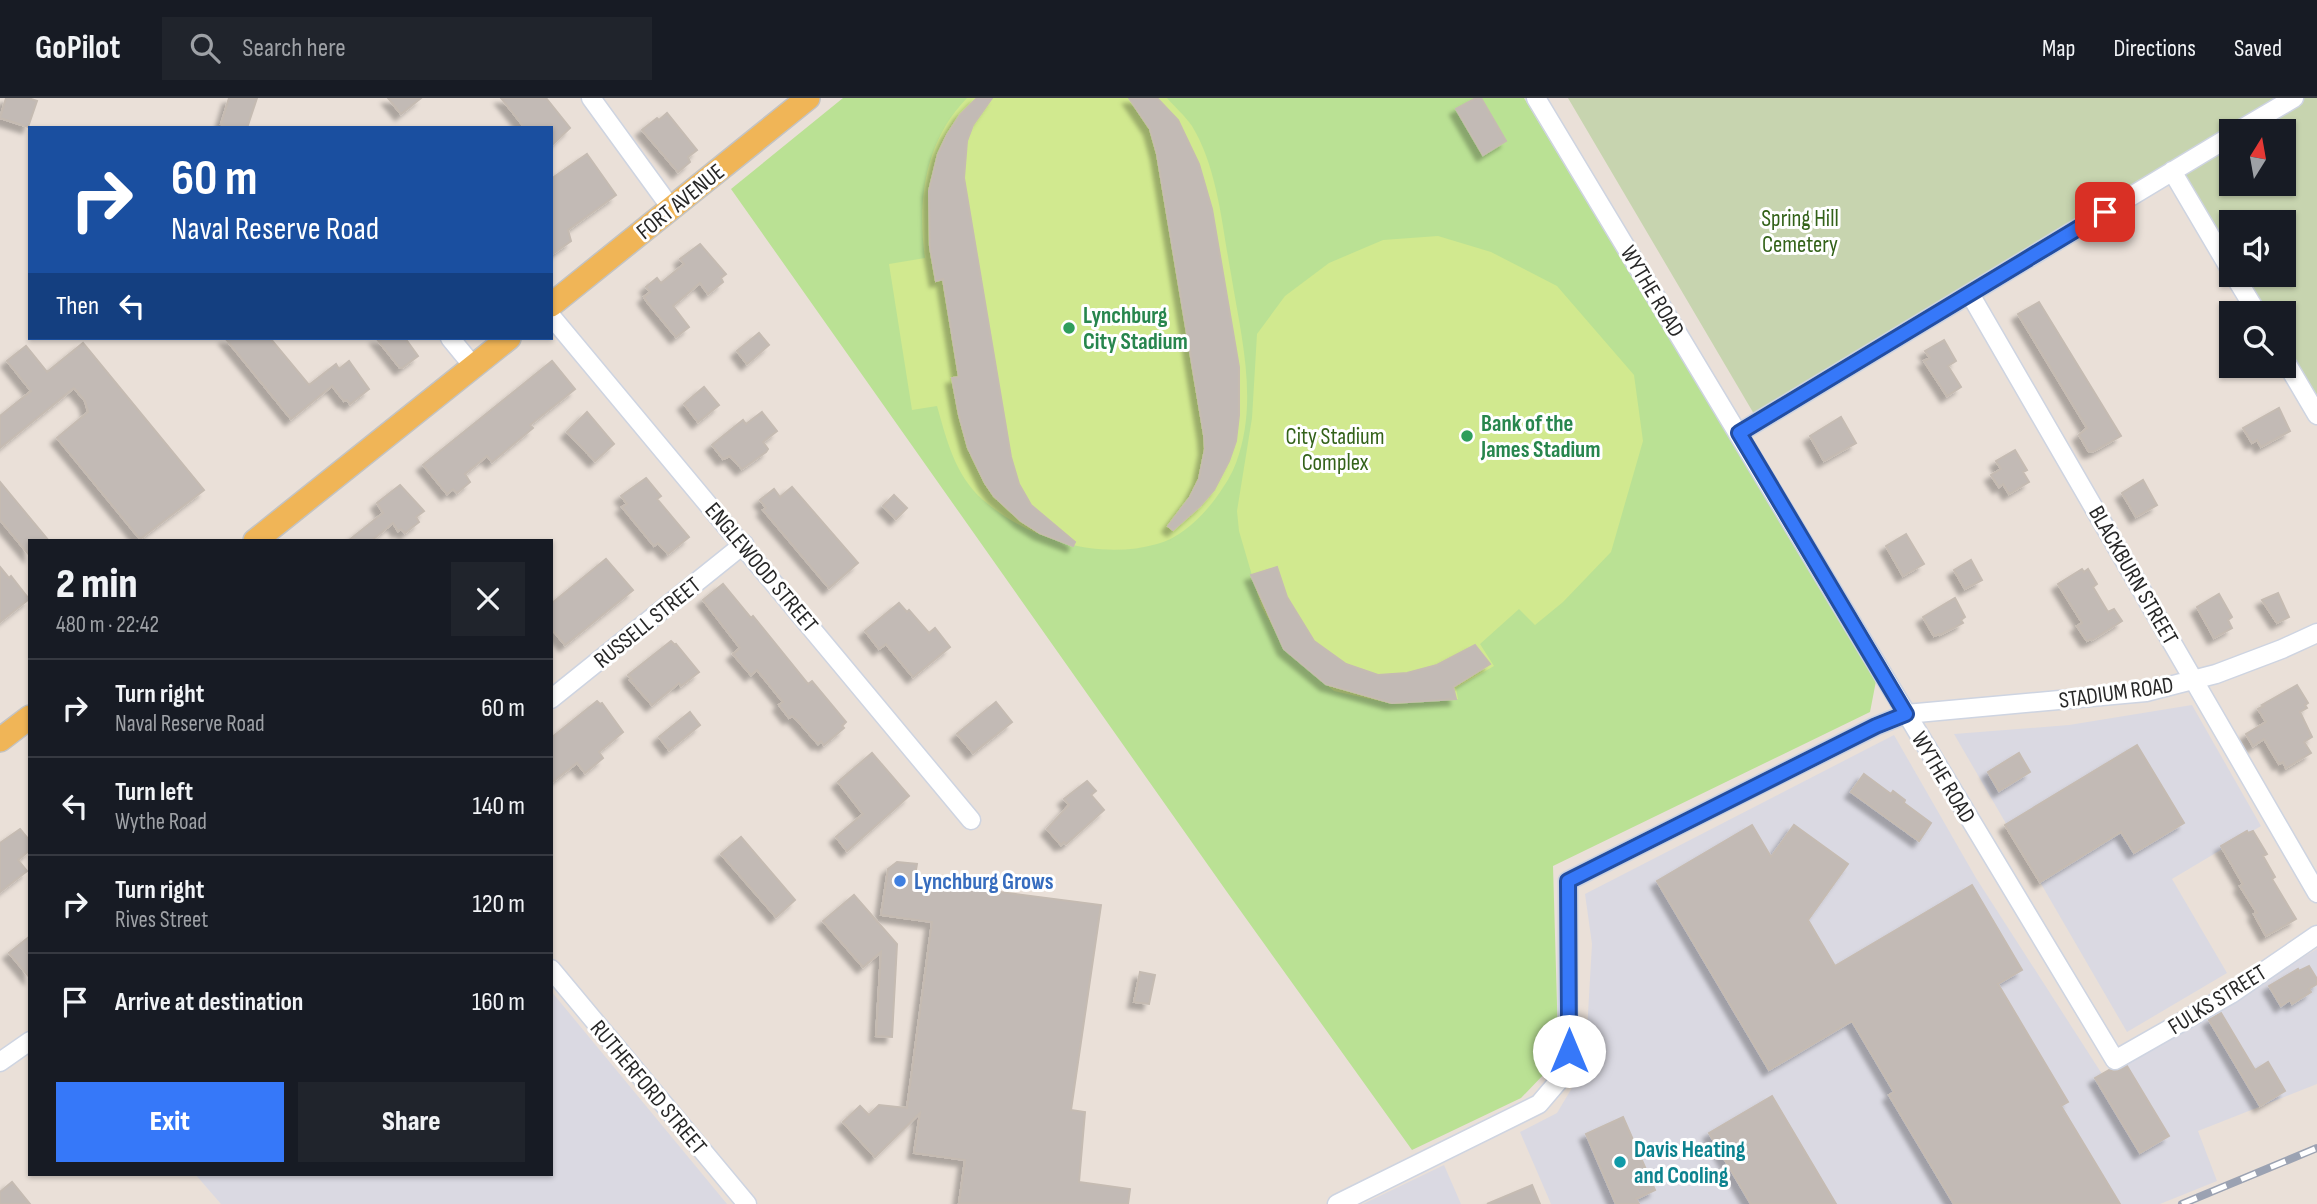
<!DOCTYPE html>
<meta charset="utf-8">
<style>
:root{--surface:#171b24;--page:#20242c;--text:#f1f3f6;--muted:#9ea1a6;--line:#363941;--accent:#3678f9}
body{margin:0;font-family:"Sofia Sans Condensed",sans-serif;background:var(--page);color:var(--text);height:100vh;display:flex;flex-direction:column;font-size:26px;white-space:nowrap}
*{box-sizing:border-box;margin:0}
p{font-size:23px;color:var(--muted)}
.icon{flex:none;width:38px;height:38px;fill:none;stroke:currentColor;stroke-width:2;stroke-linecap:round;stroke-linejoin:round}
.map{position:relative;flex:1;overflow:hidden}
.panel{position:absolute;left:28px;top:441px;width:525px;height:637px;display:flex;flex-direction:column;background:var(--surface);border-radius:0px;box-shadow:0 2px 5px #0004}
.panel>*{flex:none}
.top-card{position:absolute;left:28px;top:28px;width:525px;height:214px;border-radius:0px;box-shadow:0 2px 5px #0004;background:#1a4fa0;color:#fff;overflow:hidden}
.needle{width:46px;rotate:11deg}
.controls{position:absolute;left:2219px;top:21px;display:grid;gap:14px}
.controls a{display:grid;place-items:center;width:77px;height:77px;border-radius:0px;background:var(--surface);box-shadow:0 2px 5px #0004;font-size:35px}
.pin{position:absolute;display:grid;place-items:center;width:60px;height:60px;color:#fff;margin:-30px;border-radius:14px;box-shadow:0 4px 10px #0006}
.me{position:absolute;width:77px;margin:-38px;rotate:0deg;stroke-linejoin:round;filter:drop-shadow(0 0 5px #0008)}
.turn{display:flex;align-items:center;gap:24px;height:147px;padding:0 28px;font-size:32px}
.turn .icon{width:91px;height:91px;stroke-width:2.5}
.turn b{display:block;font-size:49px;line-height:60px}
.then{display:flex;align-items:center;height:66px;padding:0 28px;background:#0003;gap:14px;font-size:26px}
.round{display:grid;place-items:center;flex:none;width:74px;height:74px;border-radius:0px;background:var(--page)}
.head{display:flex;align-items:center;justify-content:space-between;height:119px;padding:0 28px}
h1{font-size:42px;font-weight:800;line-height:52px}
.cta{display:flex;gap:14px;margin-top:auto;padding:14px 28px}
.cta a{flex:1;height:80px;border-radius:0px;background:var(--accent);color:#fff;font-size:28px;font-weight:800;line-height:80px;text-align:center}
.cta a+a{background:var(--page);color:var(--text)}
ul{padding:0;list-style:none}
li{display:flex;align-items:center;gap:21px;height:98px;padding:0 28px;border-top:2px solid var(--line)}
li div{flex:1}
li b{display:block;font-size:26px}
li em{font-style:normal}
header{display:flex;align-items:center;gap:42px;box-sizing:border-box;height:98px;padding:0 35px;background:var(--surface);border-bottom:2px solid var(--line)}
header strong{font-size:33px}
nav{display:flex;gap:38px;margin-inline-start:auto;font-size:24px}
.search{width:490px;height:63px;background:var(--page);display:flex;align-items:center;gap:18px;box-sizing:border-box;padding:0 24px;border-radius:0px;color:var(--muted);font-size:26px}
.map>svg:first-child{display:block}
.industrial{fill:#dad9e2}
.green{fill:#bae194}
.cemetery{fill:#c7d4af;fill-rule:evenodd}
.pitch{fill:#d1e98f}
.building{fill:#c2bab5;stroke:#c5bbb2;stroke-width:2;filter:url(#shadow)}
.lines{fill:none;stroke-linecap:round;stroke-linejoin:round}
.minor-casing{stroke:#ced4e1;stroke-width:21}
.major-casing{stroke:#c3c3c3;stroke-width:26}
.minor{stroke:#fff;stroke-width:18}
.major{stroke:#f0b557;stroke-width:23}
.rail-casing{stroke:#9ba2b2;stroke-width:8}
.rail{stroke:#fff;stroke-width:5;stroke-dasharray:16;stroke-linecap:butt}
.route-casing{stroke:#234ea2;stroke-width:18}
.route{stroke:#3678f9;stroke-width:12}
.leisure-dot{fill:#2e9e5b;stroke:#fff;stroke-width:2.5}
.shop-dot{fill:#3f7fe0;stroke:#fff;stroke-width:2.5}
.culture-dot{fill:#0f9aa8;stroke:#fff;stroke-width:2.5}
.labels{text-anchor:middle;stroke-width:6;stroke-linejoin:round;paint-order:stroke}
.street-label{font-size:23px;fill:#272727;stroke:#fff}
.park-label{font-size:23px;fill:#336219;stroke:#fff}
.leisure-label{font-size:23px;font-weight:bold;fill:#27864d;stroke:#fff;text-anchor:start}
.shop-label{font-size:23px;font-weight:bold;fill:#366cbe;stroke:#fff;text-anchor:start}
.culture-label{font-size:23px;font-weight:bold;fill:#0d838f;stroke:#fff;text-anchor:start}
</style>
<header>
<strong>GoPilot</strong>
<div class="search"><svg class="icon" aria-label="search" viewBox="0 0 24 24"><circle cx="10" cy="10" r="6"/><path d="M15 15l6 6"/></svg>Search here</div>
<nav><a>Map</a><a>Directions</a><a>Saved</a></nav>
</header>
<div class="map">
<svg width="2317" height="1106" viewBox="0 0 2317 1106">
<defs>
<filter id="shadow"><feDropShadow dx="-6" dy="6" stdDeviation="2" flood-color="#0004"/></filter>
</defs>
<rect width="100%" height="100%" fill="#eae0d8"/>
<path class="industrial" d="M 2192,607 L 2261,728 L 2172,781 L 2227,875 L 2127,934 L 1954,636 L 2069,627 Z
M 1894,637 L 1976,780 L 2102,976 L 2147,948 L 2317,851 L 2317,986 L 2198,1033 L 2217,1083 L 2160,1106 L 1551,1106 L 1520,1034 L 1557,1015 L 1585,968 L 1592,846 L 1585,796 Z
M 551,893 L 727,1106 L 221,1106 L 195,1076 L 551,1076 Z
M 1444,1067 L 1461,1106 L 1363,1106 Z"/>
<path class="green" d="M 843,0 L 1524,0 L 1876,583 L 1870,614 L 1553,768 L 1558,940 L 1546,974 L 1521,1000 L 1412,1052 L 1227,794 L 731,91 Z"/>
<path class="cemetery" d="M 1568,0 L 2317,0 L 2317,299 L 2284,243 L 2284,215 L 2267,215 L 2244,177 L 2284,177 L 2284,124 L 2231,124 L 2231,154 L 2175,61 L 1754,316 ZM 2231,33 L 2284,33 L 2284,86 L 2231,86 Z"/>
<path class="pitch" d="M 967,0 L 1167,0 C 1175,9 1185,18 1192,28 C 1218,71 1222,128 1231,176 C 1241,238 1259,304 1236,365 C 1232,376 1225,387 1218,397 C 1204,417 1181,440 1157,446 C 1098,463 1028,441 983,402 C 955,377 947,343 937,308 L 912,312 L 889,166 L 925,160 C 917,102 925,43 967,0 Z
M 1438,138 L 1491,154 L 1557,188 L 1634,277 L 1643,343 L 1611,454 L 1563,504 L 1535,527 L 1519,511 L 1480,546 L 1494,568 L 1456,590 L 1458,601 L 1392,606 L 1334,593 L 1286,553 L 1261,508 L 1239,433 L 1237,413 L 1252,320 L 1257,236 L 1285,198 L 1329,165 L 1383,142 Z"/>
<path class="building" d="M 6,0 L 28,0 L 37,3 L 28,29 L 0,20 Z
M 229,0 L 257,0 L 247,30 L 234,30 L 221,26 Z
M 388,0 L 421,0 L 401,16 Z
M 501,0 L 546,0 L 570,30 L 551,48 L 551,30 L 525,30 Z
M 977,0 L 992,0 L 973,27 L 967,43 L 964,80 L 1011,359 L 1019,386 L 1031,407 L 1075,444 L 1073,448 L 1040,435 L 1021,423 L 994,398 L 985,385 L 968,350 L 959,317 L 952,280 L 959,279 L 943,181 L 936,183 L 930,149 L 929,93 L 938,56 L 947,37 L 960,17 Z
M 1129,0 L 1157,0 L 1178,22 L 1199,66 L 1212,111 L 1239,269 L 1239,317 L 1236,343 L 1229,363 L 1214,392 L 1200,408 L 1173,432 L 1168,428 L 1190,399 L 1199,381 L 1205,351 L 1204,337 L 1157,56 L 1150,31 Z
M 1476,0 L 1481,0 L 1506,43 L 1483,57 L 1456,11 Z
M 667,15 L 697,52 L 688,59 L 690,64 L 678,74 L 642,32 L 657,20 L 659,22 Z
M 587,56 L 616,97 L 568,132 L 571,143 L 551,157 L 551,81 Z
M 700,146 L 726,176 L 721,180 L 723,184 L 708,196 L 700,185 L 673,208 L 689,229 L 676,239 L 647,204 L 644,199 L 650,194 L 646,189 L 657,180 L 661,185 L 684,166 L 680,161 Z
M 2039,204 L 2121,338 L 2094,353 L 2089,354 L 2079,337 L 2087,330 L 2018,216 Z
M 759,235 L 769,247 L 747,266 L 737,253 Z
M 225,240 L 270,240 L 309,287 L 336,266 L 339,271 L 349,263 L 369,291 L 350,306 L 347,302 L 344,303 L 332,288 L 291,321 Z
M 376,240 L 405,240 L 418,258 L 402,270 L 400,270 Z
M 1944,242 L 1956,263 L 1948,268 L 1961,289 L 1947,298 L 1924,263 L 1930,260 L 1925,253 Z
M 83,245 L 204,392 L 140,441 L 57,340 L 88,314 L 85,303 L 74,290 L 0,350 L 0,318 L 31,293 L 7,263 L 26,248 L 47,274 Z
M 552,263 L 575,291 L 530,327 L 533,330 L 492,364 L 487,358 L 465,376 L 470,384 L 457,395 L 453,391 L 447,396 L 423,367 Z
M 704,289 L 719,307 L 698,324 L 684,306 Z
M 2279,310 L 2290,333 L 2261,349 L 2257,342 L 2252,345 L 2243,330 Z
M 587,314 L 614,346 L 595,363 L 567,334 Z
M 762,314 L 777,333 L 763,344 L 768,351 L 766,354 L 742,371 L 730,358 L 723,361 L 712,347 L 743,322 L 746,326 Z
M 1841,319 L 1856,345 L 1824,363 L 1810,338 Z
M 2015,352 L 2027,372 L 2023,374 L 2029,384 L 2009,396 L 2003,386 L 1999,389 L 1991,377 L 2001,371 L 1996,363 Z
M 646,380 L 661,398 L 657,401 L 689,439 L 668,456 L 658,445 L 654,448 L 622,409 L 627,406 L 621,398 Z
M 2143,382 L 2157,407 L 2136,419 L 2122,395 Z
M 0,384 L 49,443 L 30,443 L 30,458 L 0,422 Z
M 400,387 L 424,413 L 416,419 L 419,424 L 405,435 L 401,431 L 398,433 L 393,425 L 371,443 L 348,443 L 383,415 L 377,405 Z
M 792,389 L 858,465 L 829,490 L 763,412 L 766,410 L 760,402 L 774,391 L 780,399 Z
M 894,397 L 907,410 L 896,421 L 883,408 Z
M 1906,436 L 1924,466 L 1903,478 L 1886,448 Z
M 606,461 L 633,492 L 565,547 L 551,530 L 551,506 Z
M 1971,462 L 1982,482 L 1965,491 L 1954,472 Z
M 0,469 L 9,480 L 11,478 L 29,501 L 0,524 Z
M 1277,469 L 1287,499 L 1314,543 L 1346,566 L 1378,577 L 1407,575 L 1437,567 L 1475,547 L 1490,566 L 1453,589 L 1456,601 L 1392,605 L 1326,586 L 1284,551 L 1251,477 Z
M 2082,471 L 2084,474 L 2088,471 L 2097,486 L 2093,489 L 2108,514 L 2114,511 L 2122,523 L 2092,542 L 2091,541 L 2087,543 L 2077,528 L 2082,525 L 2081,523 L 2058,486 Z
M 723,486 L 751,520 L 753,518 L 808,586 L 812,583 L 846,624 L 842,628 L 844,630 L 824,647 L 821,643 L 818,646 L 797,622 L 792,618 L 789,620 L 779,607 L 783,604 L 757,572 L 751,577 L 733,556 L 740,550 L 703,502 Z
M 2278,495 L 2289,519 L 2277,525 L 2262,502 Z
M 2219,496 L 2232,519 L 2228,522 L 2232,530 L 2214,540 L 2197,509 Z
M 1955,500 L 1965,519 L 1961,522 L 1963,525 L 1940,537 L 1939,536 L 1934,538 L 1923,519 Z
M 899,505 L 907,514 L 909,512 L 929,535 L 935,530 L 950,549 L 913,579 L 886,546 L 879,551 L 865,533 Z
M 671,543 L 675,547 L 676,546 L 699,574 L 681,588 L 679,585 L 652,607 L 630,582 L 632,581 L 628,577 Z
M 2297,587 L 2308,605 L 2305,607 L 2307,610 L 2300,614 L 2312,639 L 2304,644 L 2311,655 L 2286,670 L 2283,664 L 2279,666 L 2264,641 L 2253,648 L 2246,636 L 2266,624 L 2258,611 L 2264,608 L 2262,607 Z
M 597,603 L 600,606 L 602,605 L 623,634 L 599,654 L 603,660 L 585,675 L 577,665 L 551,685 L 551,640 Z
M 996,604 L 1012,624 L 973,655 L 957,636 Z
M 690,614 L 700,627 L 669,652 L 659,639 Z
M 2137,647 L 2184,725 L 2134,755 L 2121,734 L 2040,784 L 2005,727 Z
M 872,655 L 909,698 L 847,753 L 836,739 L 863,716 L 838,684 Z
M 2019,655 L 2030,674 L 1999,693 L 1988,674 Z
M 1864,676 L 1891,696 L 1893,693 L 1905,702 L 1904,705 L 1931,725 L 1919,743 L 1851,694 Z
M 1087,683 L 1096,693 L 1091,697 L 1104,712 L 1066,746 L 1064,744 L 1061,747 L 1047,731 L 1069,707 L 1064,701 Z
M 1752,727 L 1771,759 L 1794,727 L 1848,766 L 1808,822 L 1835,868 L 1972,787 L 2022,872 L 1998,886 L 2068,1004 L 2061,1008 L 2120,1106 L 1954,1106 L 1889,997 L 1894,994 L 1852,923 L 1769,972 L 1657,783 Z
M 20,731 L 30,743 L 30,752 L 18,762 L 27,773 L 0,794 L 0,745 Z
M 2247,733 L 2248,735 L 2253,733 L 2267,756 L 2263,758 L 2275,779 L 2272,781 L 2296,821 L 2266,838 L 2254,816 L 2257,815 L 2240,788 L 2243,786 L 2221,748 Z
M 741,739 L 795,802 L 776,819 L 721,756 Z
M 897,764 L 917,766 L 914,783 L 1101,807 L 1071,1012 L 1085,1014 L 1079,1084 L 1130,1091 L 1128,1106 L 959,1105 L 965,1062 L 914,1055 L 920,1015 L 875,1059 L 843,1024 L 860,1008 L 869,1017 L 879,1007 L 907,1010 L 932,824 L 881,817 L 888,771 Z
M 854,797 L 897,846 L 892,939 L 876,938 L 881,854 L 863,869 L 823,823 Z
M 30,838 L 30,880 L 9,855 Z
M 2309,868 L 2317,881 L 2317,886 L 2309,891 L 2311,894 L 2292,906 L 2290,902 L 2281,908 L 2269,888 L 2298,871 L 2299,873 Z
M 1140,874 L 1155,877 L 1149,906 L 1134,904 Z
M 2221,915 L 2255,972 L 2268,964 L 2285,993 L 2260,1008 L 2209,922 Z
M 2127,968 L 2169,1038 L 2140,1055 L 2095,980 L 2109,972 L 2116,973 Z
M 1772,998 L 1836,1106 L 1751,1106 L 1709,1035 Z
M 1623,1019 L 1655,1092 L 1636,1101 L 1639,1106 L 1616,1106 L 1586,1036 Z
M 12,1084 L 30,1106 L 0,1106 L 0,1094 Z
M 1532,1087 L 1540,1106 L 1487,1106 Z"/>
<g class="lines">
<defs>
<path id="minor" d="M 591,0 L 671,110
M 1536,0 L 2115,962 L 2231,896 L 2317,837
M 2238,33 L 2294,0
M 2172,73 L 2231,173
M 2234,177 L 2257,215
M 1970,196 L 2317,795
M 551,218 L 971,722
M 450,240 L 473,268
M 2284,261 L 2317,317
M 1739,335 L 2231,38
M 551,601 L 744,446
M 551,871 L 747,1106
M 0,964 L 30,943
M 1337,1106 L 1539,1006 L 1562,979 L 1568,953 L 1568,783 L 1876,628 L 1906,616 L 2146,594 L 2216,576 L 2282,551 L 2317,535"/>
<path id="major" d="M 551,207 L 808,0
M 255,443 L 509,240
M 0,642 L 30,619"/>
</defs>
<use href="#minor" class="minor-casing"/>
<use href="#major" class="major-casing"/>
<use href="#minor" class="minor"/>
<use href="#major" class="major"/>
<defs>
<path id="rail" d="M 2182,1106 L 2317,1050"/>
</defs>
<use href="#rail" class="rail-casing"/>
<use href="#rail" class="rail"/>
</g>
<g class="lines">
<defs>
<path id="route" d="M 1569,953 L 1568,783 L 1876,628 L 1906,616 L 1739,335 L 2105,114"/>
</defs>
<use href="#route" class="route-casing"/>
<use href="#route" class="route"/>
</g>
<g class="leisure-dot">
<circle cx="1069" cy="230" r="7"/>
<circle cx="1467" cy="338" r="7"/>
</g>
<circle class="shop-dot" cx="900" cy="783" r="7"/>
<circle class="culture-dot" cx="1620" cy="1064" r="7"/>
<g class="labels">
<g class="street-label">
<text transform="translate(680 103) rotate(-39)" y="8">FORT AVENUE</text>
<text transform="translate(1653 193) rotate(59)" y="8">WYTHE ROAD</text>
<text transform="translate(762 469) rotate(50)" y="8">ENGLEWOOD STREET</text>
<text transform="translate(2134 477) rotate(60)" y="8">BLACKBURN STREET</text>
<text transform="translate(647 524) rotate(-39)" y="8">RUSSELL STREET</text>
<text transform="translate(2116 594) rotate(-8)" y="8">STADIUM ROAD</text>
<text transform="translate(1944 679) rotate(59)" y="8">WYTHE ROAD</text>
<text transform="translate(2217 901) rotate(-32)" y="8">FULKS STREET</text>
<text transform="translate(649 989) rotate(50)" y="8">RUTHERFORD STREET</text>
</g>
<g class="park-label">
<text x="1800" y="128">Spring Hill<tspan x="1800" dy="26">Cemetery</tspan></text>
<text x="1335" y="346">City Stadium<tspan x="1335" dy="26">Complex</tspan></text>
</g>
<g class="leisure-label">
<text x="1083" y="225">Lynchburg<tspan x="1083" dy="26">City Stadium</tspan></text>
<text x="1481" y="333">Bank of the<tspan x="1481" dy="26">James Stadium</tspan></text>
</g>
<g class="shop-label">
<text x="914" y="791">Lynchburg Grows</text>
</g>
<g class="culture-label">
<text x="1634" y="1059">Davis Heating<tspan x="1634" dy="26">and Cooling</tspan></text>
</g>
</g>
</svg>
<div class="controls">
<a><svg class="needle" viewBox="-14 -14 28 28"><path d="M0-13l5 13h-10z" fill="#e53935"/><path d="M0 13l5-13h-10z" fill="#9ea1a6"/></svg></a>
<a><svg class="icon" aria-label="sound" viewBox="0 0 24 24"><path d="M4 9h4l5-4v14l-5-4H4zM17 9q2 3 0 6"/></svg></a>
<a><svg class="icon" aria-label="search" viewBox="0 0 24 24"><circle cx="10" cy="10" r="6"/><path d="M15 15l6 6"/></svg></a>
</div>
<div class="pin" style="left:2105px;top:114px;background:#d93025"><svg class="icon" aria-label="arrive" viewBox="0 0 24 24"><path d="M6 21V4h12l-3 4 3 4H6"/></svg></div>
<svg class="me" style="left:1569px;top:953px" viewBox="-20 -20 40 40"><circle r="19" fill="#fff"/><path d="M0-13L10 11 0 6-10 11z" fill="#3678f9"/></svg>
<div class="top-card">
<div class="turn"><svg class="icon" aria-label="right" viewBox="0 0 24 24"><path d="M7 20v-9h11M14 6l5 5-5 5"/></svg><div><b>60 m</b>Naval Reserve Road</div></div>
<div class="then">Then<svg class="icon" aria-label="left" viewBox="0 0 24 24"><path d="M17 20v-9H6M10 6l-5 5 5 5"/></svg></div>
</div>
<section class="panel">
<div class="head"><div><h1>2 min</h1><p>480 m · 22:42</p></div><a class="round"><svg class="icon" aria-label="close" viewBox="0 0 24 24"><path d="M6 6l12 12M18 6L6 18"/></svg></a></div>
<ul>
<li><svg class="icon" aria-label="right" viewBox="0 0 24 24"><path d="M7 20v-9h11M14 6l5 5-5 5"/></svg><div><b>Turn right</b><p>Naval Reserve Road</p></div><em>60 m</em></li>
<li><svg class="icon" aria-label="left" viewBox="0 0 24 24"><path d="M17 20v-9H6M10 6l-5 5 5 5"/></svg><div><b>Turn left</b><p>Wythe Road</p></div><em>140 m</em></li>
<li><svg class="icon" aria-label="right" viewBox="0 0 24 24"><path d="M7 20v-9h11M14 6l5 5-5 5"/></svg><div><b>Turn right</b><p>Rives Street</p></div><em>120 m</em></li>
<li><svg class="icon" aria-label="arrive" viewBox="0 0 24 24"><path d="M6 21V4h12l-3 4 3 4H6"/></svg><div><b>Arrive at destination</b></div><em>160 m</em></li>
</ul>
<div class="cta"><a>Exit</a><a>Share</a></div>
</section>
</div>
